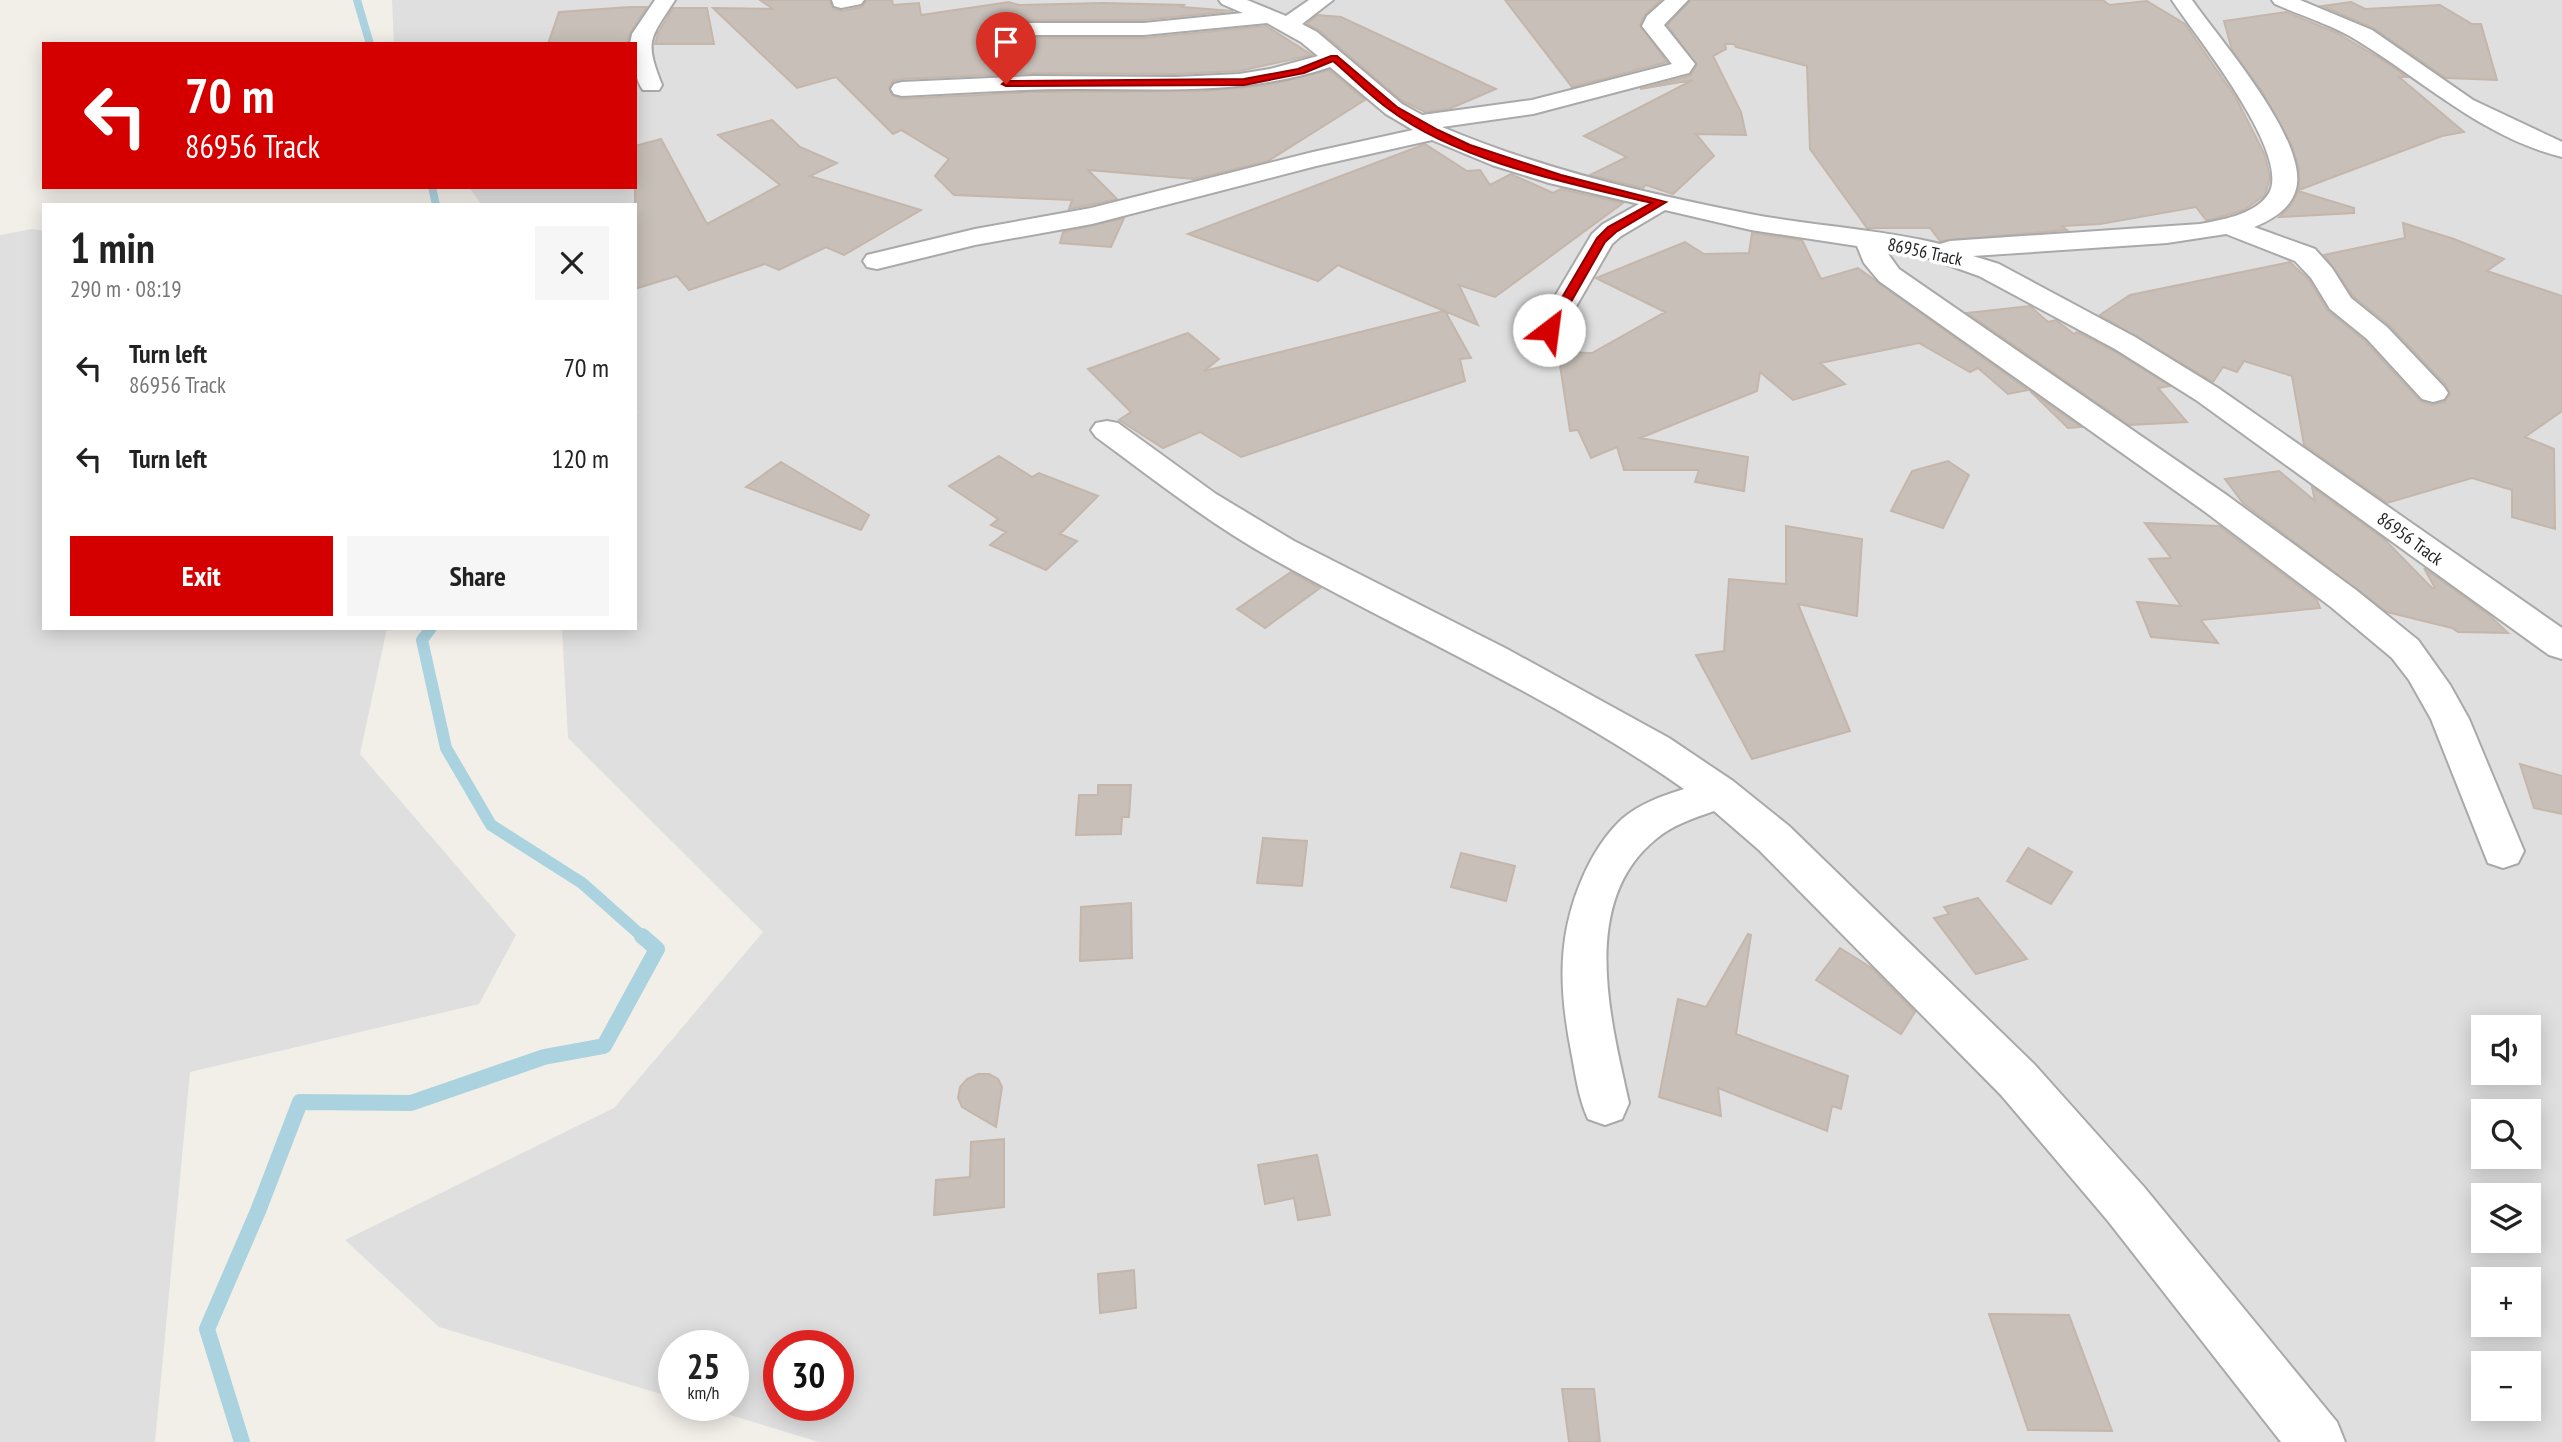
<!DOCTYPE html>
<meta charset="utf-8">
<style>
:root{--surface:#fff;--page:#f6f6f6;--text:#222;--muted:#767676;--accent:#d40000}
body{margin:0;font-family:"PT Sans Narrow",sans-serif;background:var(--page);color:var(--text);height:100vh;display:flex;flex-direction:column;font-size:26px;white-space:nowrap}
*{box-sizing:border-box;margin:0}
p{font-size:23px;color:var(--muted)}
.icon{flex:none;width:38px;height:38px;fill:none;stroke:currentColor;stroke-width:2;stroke-linecap:round;stroke-linejoin:round}
.map{position:relative;flex:1;overflow:hidden}
.side{position:absolute;left:42px;top:203px;width:595px;height:427px;display:flex;flex-direction:column;background:var(--surface);border-radius:0px;box-shadow:0 4px 18px #0003}
.side>*{flex:none}
.hud{position:absolute;left:42px;top:42px;width:595px;height:147px;border-radius:0px;box-shadow:0 4px 18px #0003;background:#d40000;color:#fff;overflow:hidden}
.controls{position:absolute;left:2471px;top:1015px;display:grid;gap:14px}
.controls a{display:grid;place-items:center;width:70px;height:70px;border-radius:0px;background:var(--surface);box-shadow:0 4px 18px #0003;font-size:35px}
.speed{position:absolute;left:658px;top:1330px;display:flex;gap:14px;font-size:35px;font-weight:700;text-align:center}
.speed>*{display:grid;place-content:center;width:91px;height:91px;border-radius:50%;background:var(--surface);box-shadow:0 4px 18px #0003;line-height:1}
.speed small{font-size:18px;font-weight:400}
.speed .limit{border:10px solid #d22;background:#fff;color:#111}
.pin{position:absolute;display:grid;place-items:center;width:60px;height:60px;color:#fff;margin:-72px -30px;border-radius:50% 50% 50% 0;rotate:-45deg;box-shadow:0 0 7px #0007}
.pin .icon{rotate:45deg}
.me{position:absolute;width:77px;margin:-38px;rotate:30deg;stroke-linejoin:round;filter:drop-shadow(0 0 5px #0008)}
.turn{display:flex;align-items:center;gap:24px;height:147px;padding:0 28px;font-size:32px}
.turn .icon{width:91px;height:91px;stroke-width:2.5}
.turn b{display:block;font-size:49px;line-height:60px}
.round{display:grid;place-items:center;flex:none;width:74px;height:74px;border-radius:0px;background:var(--page)}
.overview{display:flex;align-items:center;justify-content:space-between;height:119px;padding:0 28px}
h1{font-size:42px;font-weight:800;line-height:52px}
.primary-button{display:flex;gap:14px;margin-top:auto;padding:14px 28px}
.primary-button a{flex:1;height:80px;border-radius:0px;background:var(--accent);color:#fff;font-size:28px;font-weight:800;line-height:80px;text-align:center}
.primary-button a+a{background:var(--page);color:var(--text)}
ul{padding:0;list-style:none}
li{display:flex;align-items:center;gap:21px;height:91px;padding:0 28px}
li div{flex:1}
li b{display:block;font-size:26px}
li em{font-style:normal}
.map>svg:first-child{display:block}
.residential{fill:#e0dfdf;fill-rule:evenodd}
.lines{fill:none;stroke-linecap:round;stroke-linejoin:round}
.stream-far2{stroke:#aad3df;stroke-width:8}
.stream-far1{stroke:#aad3df;stroke-width:12}
.stream{stroke:#aad3df;stroke-width:16}
.building{fill:#c7bfb8;stroke:#c4b6ab;stroke-width:2}
.minor-casing{stroke:#a9a9a9;stroke-width:4}
.minor{fill:#fff;fill-rule:evenodd}
.route{fill:#d40000;stroke:#8a0000;stroke-width:2}
.labels{text-anchor:middle;stroke-width:7;stroke-linejoin:round;paint-order:stroke}
.far-street-label{font-size:18px;fill:#222;stroke:#fff}
</style>
<div class="map">
<svg width="2562" height="1442" viewBox="0 0 2562 1442">
<rect width="100%" height="100%" fill="#f2efe9"/>
<path class="residential" d="M 392,0 L 2562,0 L 2562,1442 L 819,1442 L 697,1405 L 733,1405 L 733,1346 L 674,1346 L 674,1398 L 439,1327 L 345,1240 L 614,1108 L 763,932 L 568,738 L 562,628 L 635,628 L 635,419 L 638,412 L 635,409 L 635,205 L 482,205 L 469,187 L 635,187 L 635,44 L 394,44 ZM 2483,1027 L 2529,1027 L 2529,1073 L 2483,1073 ZM 2483,1111 L 2529,1111 L 2529,1157 L 2483,1157 ZM 2483,1195 L 2529,1195 L 2529,1241 L 2483,1241 ZM 2483,1279 L 2529,1279 L 2529,1325 L 2483,1325 ZM 779,1346 L 838,1346 L 838,1405 L 779,1405 ZM 2483,1363 L 2529,1363 L 2529,1409 L 2483,1409 Z
M 32,229 L 44,231 L 44,628 L 387,628 L 360,754 L 516,935 L 479,1004 L 190,1072 L 155,1442 L 0,1442 L 0,235 Z"/>
<g class="lines">
<path class="stream-far2" d="M 357,0 L 370,44
M 432,187 L 436,205"/>
<path class="stream-far1" d="M 431,628 L 422,640 L 446,748 L 491,825 L 582,883 L 644,938"/>
<path class="stream" d="M 242,1442 L 207,1329 L 258,1211 L 300,1102 L 411,1103 L 544,1057 L 604,1046 L 657,949 L 642,936"/>
</g>
<path class="building" d="M 760,0 L 830,0 L 833,9 L 842,11 L 862,7 L 867,0 L 892,0 L 893,5 L 919,3 L 921,15 L 1009,2 L 1019,5 L 1103,3 L 1184,5 L 1182,7 L 1233,11 L 1144,20 L 1028,20 L 1018,23 L 1015,30 L 1020,37 L 1028,38 L 1144,38 L 1266,26 L 1312,55 L 1239,71 L 1176,74 L 1033,73 L 902,79 L 893,81 L 889,88 L 892,95 L 901,99 L 1034,92 L 1205,91 L 1268,85 L 1329,70 L 1365,100 L 1268,161 L 1194,179 L 1088,170 L 1117,199 L 1090,205 L 1069,209 L 1072,200 L 954,195 L 935,176 L 949,159 L 901,130 L 893,134 L 836,77 L 797,88 L 713,8 L 773,9 Z
M 1505,0 L 1661,0 L 1645,14 L 1640,25 L 1667,62 L 1572,87 Z
M 1691,0 L 2103,0 L 2109,5 L 2147,1 L 2185,24 L 2236,98 L 2265,155 L 2270,178 L 2265,195 L 2244,210 L 2210,220 L 2206,220 L 2196,207 L 2100,224 L 2062,226 L 2067,230 L 1940,241 L 1930,228 L 1867,228 L 1810,149 L 1807,66 L 1736,47 L 1734,44 L 1725,44 L 1726,49 L 1713,56 L 1741,112 L 1746,135 L 1696,134 L 1714,156 L 1673,194 L 1646,185 L 1643,188 L 1590,175 L 1627,157 L 1584,136 L 1693,80 L 1640,89 L 1690,76 L 1697,65 L 1667,25 Z
M 2351,2 L 2365,9 L 2440,5 L 2472,24 L 2481,24 L 2497,80 L 2446,78 L 2373,28 L 2322,6 Z
M 630,7 L 647,7 L 630,33 L 627,44 L 548,44 L 559,12 Z
M 673,8 L 707,8 L 714,44 L 655,44 L 658,33 Z
M 2286,12 L 2337,33 L 2381,59 L 2407,77 L 2399,77 L 2464,132 L 2442,136 L 2299,190 L 2299,168 L 2291,144 L 2261,90 L 2232,50 L 2224,21 Z
M 1317,15 L 1341,17 L 1496,89 L 1449,109 L 1425,112 L 1402,101 L 1319,30 L 1307,24 Z
M 772,120 L 800,147 L 837,163 L 810,176 L 921,210 L 844,255 L 826,247 L 779,270 L 765,264 L 689,290 L 677,276 L 635,289 L 635,146 L 661,139 L 707,224 L 780,185 L 718,135 Z
M 1425,144 L 1467,171 L 1480,170 L 1490,185 L 1511,174 L 1553,193 L 1561,189 L 1623,203 L 1495,297 L 1459,285 L 1478,325 L 1445,311 L 1471,358 L 1460,359 L 1465,381 L 1241,457 L 1200,432 L 1163,448 L 1119,420 L 1131,412 L 1088,369 L 1188,333 L 1219,359 L 1204,371 L 1444,311 L 1338,265 L 1318,281 L 1188,234 Z
M 2298,191 L 2354,208 L 2354,213 L 2279,217 L 2292,204 Z
M 1124,218 L 1111,247 L 1060,243 L 1063,232 Z
M 2403,223 L 2454,239 L 2504,259 L 2487,271 L 2562,296 L 2562,411 L 2525,437 L 2554,449 L 2555,529 L 2512,517 L 2512,490 L 2472,478 L 2387,503 L 2304,445 L 2292,376 L 2244,361 L 2237,372 L 2223,367 L 2213,382 L 2100,315 L 2130,295 L 2290,262 L 2309,280 L 2328,311 L 2365,341 L 2420,401 L 2432,405 L 2445,402 L 2450,394 L 2446,385 L 2389,325 L 2353,296 L 2324,255 L 2405,238 Z
M 1752,233 L 1802,240 L 1821,279 L 1858,268 L 2028,390 L 2008,394 L 1978,368 L 1970,372 L 1919,343 L 1820,363 L 1845,384 L 1793,400 L 1760,372 L 1757,391 L 1640,438 L 1748,457 L 1744,491 L 1695,482 L 1699,470 L 1624,470 L 1617,447 L 1591,458 L 1578,430 L 1570,431 L 1558,352 L 1592,353 L 1665,312 L 1596,278 L 1685,242 L 1704,254 L 1749,253 Z
M 2030,306 L 2048,322 L 2056,320 L 2074,334 L 2077,332 L 2114,351 L 2170,386 L 2158,388 L 2187,422 L 2129,425 L 1967,313 Z
M 2030,391 L 2081,427 L 2068,428 Z
M 999,456 L 1032,477 L 1039,473 L 1098,496 L 1060,534 L 1077,541 L 1046,570 L 990,545 L 1006,532 L 991,525 L 998,519 L 949,486 Z
M 1948,461 L 1969,475 L 1943,528 L 1891,511 L 1912,471 Z
M 781,462 L 869,515 L 861,530 L 746,487 Z
M 2279,471 L 2315,501 L 2312,487 L 2384,539 L 2432,588 L 2435,588 L 2424,568 L 2488,614 L 2508,633 L 2458,632 L 2452,628 L 2387,612 L 2243,503 L 2225,479 Z
M 2145,523 L 2219,526 L 2317,600 L 2320,608 L 2201,620 L 2218,643 L 2151,637 L 2137,602 L 2181,606 L 2149,559 L 2171,558 Z
M 1786,526 L 1862,539 L 1857,616 L 1798,604 L 1850,731 L 1752,759 L 1696,655 L 1724,651 L 1729,579 L 1786,584 Z
M 1291,572 L 1320,588 L 1265,628 L 1237,609 Z
M 2520,764 L 2562,776 L 2562,814 L 2534,808 Z
M 1098,785 L 1131,785 L 1129,817 L 1122,817 L 1121,834 L 1076,835 L 1079,795 L 1098,795 Z
M 1263,838 L 1307,841 L 1302,886 L 1257,883 Z
M 2028,848 L 2072,872 L 2051,904 L 2007,881 Z
M 1461,853 L 1515,866 L 1506,901 L 1451,887 Z
M 1978,898 L 2002,928 L 2027,959 L 1976,974 L 1934,918 L 1949,914 L 1944,907 Z
M 1131,903 L 1132,958 L 1080,961 L 1081,907 Z
M 1748,934 L 1751,935 L 1736,1034 L 1848,1076 L 1841,1109 L 1832,1106 L 1827,1131 L 1718,1088 L 1721,1116 L 1659,1097 L 1678,999 L 1706,1007 Z
M 1840,948 L 1873,969 L 1915,1012 L 1901,1034 L 1816,980 Z
M 978,1074 L 989,1074 L 998,1079 L 1002,1087 L 996,1127 L 962,1107 L 958,1098 L 960,1087 L 967,1079 Z
M 1004,1139 L 1004,1207 L 934,1215 L 936,1180 L 970,1177 L 971,1142 Z
M 1317,1155 L 1330,1215 L 1298,1220 L 1294,1198 L 1265,1204 L 1258,1165 Z
M 1134,1270 L 1136,1308 L 1100,1313 L 1098,1274 Z
M 1989,1314 L 2069,1315 L 2112,1431 L 2028,1430 Z
M 1562,1389 L 1594,1389 L 1600,1442 L 1569,1442 Z"/>
<g class="lines">
<defs>
<path id="minor" d="M 655,0 L 675,0 C 650,39 644,40 662,85 L 659,90 L 643,90 C 633,76 635,60 635,44 L 630,44 L 632,34 Z
M 832,0 L 864,0 L 861,4 L 841,8 L 834,6 Z
M 1219,0 L 1247,0 L 1286,16 L 1309,0 L 1333,0 L 1302,24 L 1317,32 L 1402,104 L 1422,115 L 1532,100 L 1672,64 L 1642,26 L 1647,16 L 1665,0 L 1688,0 L 1664,25 L 1695,64 L 1689,73 L 1533,114 L 1442,127 C 1541,169 1645,193 1750,214 C 1813,226 1878,229 1940,244 L 1950,241 L 2200,224 C 2221,220 2253,215 2267,196 C 2297,159 2193,33 2172,0 L 2192,0 C 2219,39 2309,141 2296,189 C 2291,209 2271,220 2254,227 L 2315,249 L 2332,268 L 2351,298 L 2387,327 L 2444,387 L 2448,393 L 2444,399 L 2433,402 L 2422,399 L 2367,339 L 2330,309 L 2311,278 L 2295,261 L 2226,234 L 2167,243 L 1973,256 L 1999,264 L 2135,337 L 2218,388 L 2562,628 L 2562,659 L 2549,655 L 2196,400 L 2115,349 L 1979,276 L 1926,257 L 1886,251 L 1899,269 L 2228,496 L 2356,590 L 2418,640 L 2450,685 L 2469,719 L 2524,851 L 2518,863 L 2503,868 L 2488,863 L 2431,719 L 2409,680 L 2392,658 L 2331,607 L 2204,511 L 1879,281 L 1864,263 L 1857,246 L 1751,230 L 1665,210 L 1621,236 L 1612,244 L 1559,336 L 1549,339 L 1539,336 L 1535,330 L 1592,234 L 1603,224 L 1639,204 L 1549,183 L 1492,165 L 1432,140 L 1316,166 L 1092,224 L 975,245 L 877,269 L 867,267 L 863,261 L 867,255 L 975,229 L 1091,208 L 1313,152 L 1413,130 L 1386,114 L 1330,67 C 1247,95 1164,89 1078,89 C 1019,89 960,93 902,96 L 894,94 L 891,89 L 894,84 L 902,82 L 1033,76 L 1176,77 L 1239,74 L 1270,69 L 1318,56 L 1301,42 L 1267,23 L 1144,35 L 1028,35 L 1020,34 L 1017,29 L 1020,24 L 1028,23 L 1144,23 L 1243,13 L 1222,4 Z
M 2272,0 L 2300,0 L 2372,30 L 2473,100 L 2562,142 L 2562,157 C 2484,138 2425,82 2358,41 C 2333,25 2302,16 2275,4 Z
M 1107,421 L 1118,423 L 1216,494 L 1294,541 L 1507,649 L 1669,738 L 1733,781 L 1789,826 L 2035,1065 L 2144,1187 L 2337,1422 L 2345,1442 L 2281,1442 L 2108,1221 L 2001,1095 L 1759,850 L 1714,811 C 1694,818 1672,825 1656,839 C 1578,902 1611,1021 1629,1103 L 1622,1119 L 1605,1125 L 1588,1119 C 1579,1099 1576,1078 1572,1056 C 1559,990 1556,935 1585,872 C 1594,853 1606,834 1622,819 C 1639,804 1662,796 1684,789 C 1555,698 1408,635 1271,558 C 1209,523 1153,479 1096,437 L 1091,430 L 1096,423 Z"/>
</defs>
<use href="#minor" class="minor-casing"/>
<use href="#minor" class="minor"/>
</g>
<path class="route" d="M 1331,56 L 1337,56 L 1397,107 L 1438,130 L 1470,145 L 1561,175 L 1666,202 L 1616,232 L 1605,242 L 1555,330 L 1549,334 L 1543,330 L 1597,238 L 1608,227 L 1652,203 C 1568,183 1460,162 1390,110 C 1370,96 1352,77 1333,61 L 1304,73 L 1244,85 L 1006,86 L 1002,84 L 1006,81 L 1244,79 L 1298,69 Z"/>
<g class="labels">
<g class="far-street-label">
<text transform="translate(1925 252) rotate(12)" y="6">86956 Track</text>
<text transform="translate(2410 539) rotate(36)" y="6">86956 Track</text>
</g>
</g>
</svg>
<div class="controls">
<a><svg class="icon" aria-label="sound" viewBox="0 0 24 24"><path d="M4 9h4l5-4v14l-5-4H4zM17 9q2 3 0 6"/></svg></a>
<a><svg class="icon" aria-label="search" viewBox="0 0 24 24"><circle cx="10" cy="10" r="6"/><path d="M15 15l6 6"/></svg></a>
<a><svg class="icon" aria-label="layers" viewBox="0 0 24 24"><path d="M12 4l9 5-9 5-9-5zM3 14l9 5 9-5"/></svg></a>
<a>+</a>
<a>−</a>
</div>
<div class="speed"><div>25<small>km/h</small></div><div class="limit">30</div></div>
<div class="pin" style="left:1006px;top:84px;background:#d93025"><svg class="icon" aria-label="arrive" viewBox="0 0 24 24"><path d="M6 21V4h12l-3 4 3 4H6"/></svg></div>
<svg class="me" style="left:1549px;top:330px" viewBox="-20 -20 40 40"><circle r="19" fill="#fff"/><path d="M0-13L10 11 0 6-10 11z" fill="#d40000"/></svg>
<div class="hud">
<div class="turn"><svg class="icon" aria-label="left" viewBox="0 0 24 24"><path d="M17 20v-9H6M10 6l-5 5 5 5"/></svg><div><b>70 m</b>86956 Track</div></div>
</div>
<section class="side">
<div class="overview"><div><h1>1 min</h1><p>290 m · 08:19</p></div><a class="round"><svg class="icon" aria-label="close" viewBox="0 0 24 24"><path d="M6 6l12 12M18 6L6 18"/></svg></a></div>
<ul>
<li><svg class="icon" aria-label="left" viewBox="0 0 24 24"><path d="M17 20v-9H6M10 6l-5 5 5 5"/></svg><div><b>Turn left</b><p>86956 Track</p></div><em>70 m</em></li>
<li><svg class="icon" aria-label="left" viewBox="0 0 24 24"><path d="M17 20v-9H6M10 6l-5 5 5 5"/></svg><div><b>Turn left</b></div><em>120 m</em></li>
</ul>
<div class="primary-button"><a>Exit</a><a>Share</a></div>
</section>
</div>
